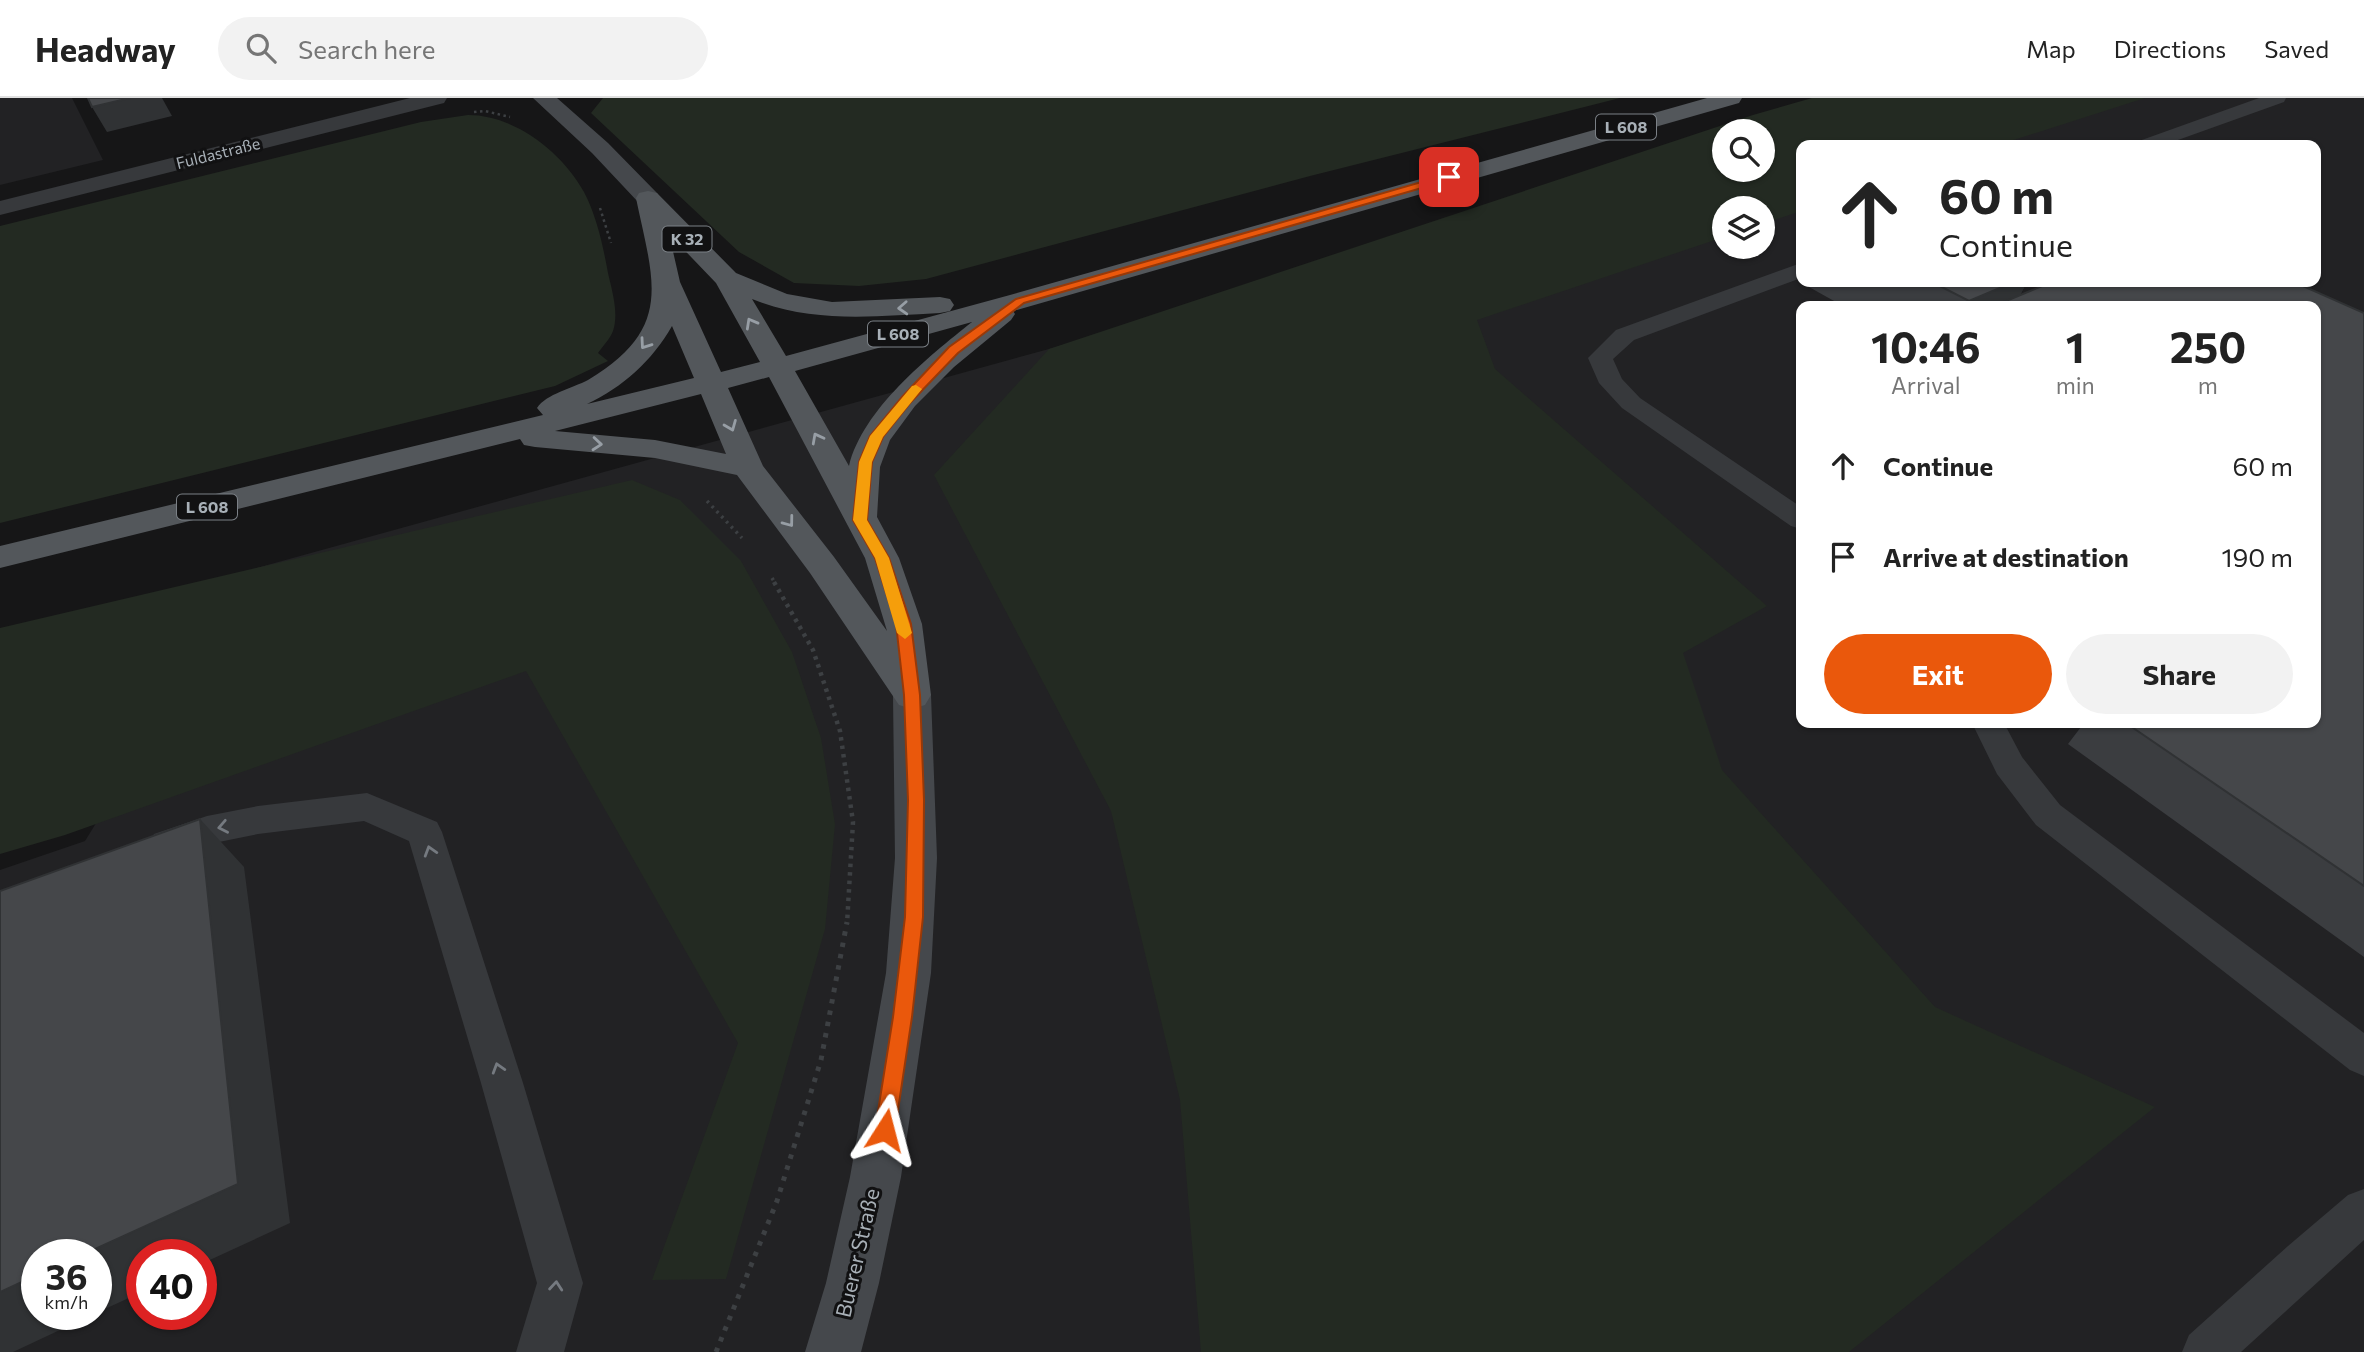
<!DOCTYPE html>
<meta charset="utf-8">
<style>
:root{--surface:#fff;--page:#f2f2f2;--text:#222;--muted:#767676;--line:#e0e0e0;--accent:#ea580c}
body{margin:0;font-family:Commissioner,sans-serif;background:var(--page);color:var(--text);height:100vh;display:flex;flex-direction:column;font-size:26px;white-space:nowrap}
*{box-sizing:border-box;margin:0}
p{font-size:23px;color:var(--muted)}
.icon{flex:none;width:38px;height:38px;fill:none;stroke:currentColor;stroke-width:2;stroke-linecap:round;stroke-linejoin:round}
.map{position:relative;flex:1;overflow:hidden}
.sheet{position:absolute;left:1796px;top:203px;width:525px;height:427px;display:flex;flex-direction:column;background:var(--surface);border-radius:14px;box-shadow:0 2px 5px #0004}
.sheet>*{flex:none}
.hud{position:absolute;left:1796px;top:42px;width:525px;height:147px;border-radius:14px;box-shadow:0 2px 5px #0004;background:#fff;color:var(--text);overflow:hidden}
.fabs{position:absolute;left:1712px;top:21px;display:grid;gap:14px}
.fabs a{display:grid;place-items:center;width:63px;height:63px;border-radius:50%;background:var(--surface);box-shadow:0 2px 5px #0004;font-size:35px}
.speed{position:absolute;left:21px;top:1141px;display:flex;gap:14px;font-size:35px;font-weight:700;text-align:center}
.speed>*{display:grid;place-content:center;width:91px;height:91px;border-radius:50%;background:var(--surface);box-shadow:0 2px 5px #0004;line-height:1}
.speed small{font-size:18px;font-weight:400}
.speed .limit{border:10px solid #d22;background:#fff;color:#111}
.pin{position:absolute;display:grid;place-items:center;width:60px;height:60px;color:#fff;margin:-30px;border-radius:14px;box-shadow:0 4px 10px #0006}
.me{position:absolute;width:77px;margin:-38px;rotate:9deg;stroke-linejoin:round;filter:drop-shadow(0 0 5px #0008)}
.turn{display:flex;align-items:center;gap:24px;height:147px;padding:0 28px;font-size:32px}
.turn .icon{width:91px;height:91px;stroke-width:2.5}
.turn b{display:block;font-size:49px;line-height:60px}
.eta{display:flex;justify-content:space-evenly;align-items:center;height:119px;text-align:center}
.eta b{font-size:42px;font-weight:700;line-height:49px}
.primary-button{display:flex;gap:14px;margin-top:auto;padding:14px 28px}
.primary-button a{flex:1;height:80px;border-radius:42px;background:var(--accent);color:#fff;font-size:28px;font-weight:700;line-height:80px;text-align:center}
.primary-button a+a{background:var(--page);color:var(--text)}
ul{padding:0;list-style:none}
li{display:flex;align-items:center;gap:21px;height:91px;padding:0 28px}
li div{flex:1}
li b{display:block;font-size:26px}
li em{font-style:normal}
header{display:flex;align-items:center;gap:42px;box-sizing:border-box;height:98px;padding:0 35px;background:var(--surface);border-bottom:2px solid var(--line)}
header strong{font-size:33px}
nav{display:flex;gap:38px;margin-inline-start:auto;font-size:24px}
.search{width:490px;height:63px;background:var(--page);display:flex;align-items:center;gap:18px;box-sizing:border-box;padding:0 24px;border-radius:38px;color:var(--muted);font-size:26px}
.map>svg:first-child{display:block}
.built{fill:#222224;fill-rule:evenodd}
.green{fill:#232a22;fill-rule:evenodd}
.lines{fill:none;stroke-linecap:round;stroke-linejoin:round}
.path-far3{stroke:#3d4043;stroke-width:2.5;stroke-dasharray:2.5 3.5;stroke-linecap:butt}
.path-far2{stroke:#3d4043;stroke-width:3.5;stroke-dasharray:2.5 4.5;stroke-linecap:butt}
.path-far1{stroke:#3d4043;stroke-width:4.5;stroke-dasharray:3.5 5;stroke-linecap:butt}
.path{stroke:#3d4043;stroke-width:5;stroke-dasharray:4.5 7;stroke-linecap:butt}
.lane{fill:#37393c;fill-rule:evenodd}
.street{fill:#37393c;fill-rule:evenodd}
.secondary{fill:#45484c;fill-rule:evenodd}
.primary{fill:#53575b;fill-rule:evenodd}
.wall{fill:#3b3d40}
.shaded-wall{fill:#303234}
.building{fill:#45474a;stroke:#303234;stroke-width:2}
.oneway{stroke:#979ea5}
.oneway2{stroke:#757a80}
.route{fill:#ea580c;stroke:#983908;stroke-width:2}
.slow{fill:#f59e0b}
.labels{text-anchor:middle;stroke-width:6;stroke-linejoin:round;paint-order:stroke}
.shield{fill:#111112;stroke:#7b8086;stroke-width:2}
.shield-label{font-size:16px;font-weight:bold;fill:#a8b0b7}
.far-street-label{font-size:16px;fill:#a8b0b7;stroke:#111112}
.near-street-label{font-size:21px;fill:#a8b0b7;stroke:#111112}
</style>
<header>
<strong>Headway</strong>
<div class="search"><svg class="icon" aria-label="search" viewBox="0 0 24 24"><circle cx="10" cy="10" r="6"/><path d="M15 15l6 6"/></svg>Search here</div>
<nav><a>Map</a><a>Directions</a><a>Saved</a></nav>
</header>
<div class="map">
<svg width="2364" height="1254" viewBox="0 0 2364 1254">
<rect width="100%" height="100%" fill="#161617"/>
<path class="built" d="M 0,0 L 72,0 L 103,62 L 0,87 Z
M 1890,0 L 2364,0 L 2364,1254 L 0,1254 L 0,772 L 85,743 L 253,471 L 1049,251 L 1500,119 L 1724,72 L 1762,72 L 1762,33 ZM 1801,47 L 2315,47 L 2315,184 L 1801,184 ZM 1724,110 L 1762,110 L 1762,149 L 1724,149 ZM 1801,208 L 2315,208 L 2315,625 L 1801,625 ZM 37,1157 L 96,1157 L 96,1216 L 37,1216 ZM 142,1157 L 201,1157 L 201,1216 L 142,1216 Z"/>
<path class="green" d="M 603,0 L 1620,0 L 1310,78 L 926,181 L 859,188 L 794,185 L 739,154 L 591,15 Z
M 1812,0 L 2145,0 L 1998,47 L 1801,47 L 1801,113 L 1762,126 L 1762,110 L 1724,110 L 1724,139 L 1477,222 L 1495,271 L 1767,508 L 1683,555 L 1722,672 L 1935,909 L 2155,1009 L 1849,1254 L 1201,1254 L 1180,1002 L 1111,713 L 934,377 L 1049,251 L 1753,17 ZM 1762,33 L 1762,72 L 1724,72 L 1724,33 Z
M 468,17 C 515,17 562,54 584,94 C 597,119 603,148 608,175 C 612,193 619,215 613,233 C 610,241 602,249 598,255 L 608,263 L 555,288 L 0,425 L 0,128 L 421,24 Z
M 632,382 L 680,402 L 741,463 L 792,554 L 821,640 L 835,726 L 825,831 L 726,1181 L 652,1182 L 738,945 L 526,573 L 65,737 L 0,756 L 0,530 Z"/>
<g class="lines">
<path class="path-far3" d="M 474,14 L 485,13 L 510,19
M 600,110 L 611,145"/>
<path class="path-far2" d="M 707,403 L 742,440
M 772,480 L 775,485"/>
<path class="path-far1" d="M 774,484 L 813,552 L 840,633 L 853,724 L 847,826"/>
<path class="path" d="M 716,1254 L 777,1103 L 821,962 L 847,824"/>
<path class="lane" d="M 2259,0 L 2286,0 L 2284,4 L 2164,47 L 2136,47 L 2139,43 Z
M 1801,165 L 1801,180 L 1634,242 L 1613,261 L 1622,281 L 1640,300 L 1801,409 L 1801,431 L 1791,428 L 1622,310 L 1599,285 L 1588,260 L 1616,232 Z
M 1972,625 L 2004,625 L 2022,659 L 2060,707 L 2364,935 L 2364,978 L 2350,972 L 2036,727 L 1997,676 Z
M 367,695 L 437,724 L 442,734 L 523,985 L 583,1185 L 564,1254 L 516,1254 L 537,1185 L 481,985 L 409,743 L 364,723 L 258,736 L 209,746 L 167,760 L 154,756 L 149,746 L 154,736 L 207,718 L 258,708 Z
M 2364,1091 L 2364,1142 L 2241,1254 L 2182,1254 L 2189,1237 L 2288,1148 L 2348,1097 Z"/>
<path class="street" d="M 410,0 L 447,0 L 444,5 L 0,117 L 0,103 Z"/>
<path class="secondary" d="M 533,0 L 557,0 L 608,45 L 657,95 L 660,100 L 657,105 L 648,107 L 639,105 L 592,55 Z
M 912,583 L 925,587 L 931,597 L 937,760 L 931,875 L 901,1079 L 879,1185 L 861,1254 L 805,1254 L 826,1185 L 850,1079 L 886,875 L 895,760 L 893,597 L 899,587 Z"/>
<path class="primary" d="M 1707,0 L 1742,0 L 1739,5 L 1013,213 L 1015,216 L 1011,222 L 954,269 L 915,308 L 890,342 L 880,369 L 877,419 L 899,460 L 922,526 L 931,597 L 925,607 L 912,611 L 899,607 L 810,475 L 737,377 L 655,360 L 535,349 L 524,347 L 520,341 L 0,470 L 0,448 L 543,317 L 537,310 C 546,296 573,290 588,282 C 675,230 653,183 636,100 L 639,95 L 648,93 L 657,95 L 736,175 L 787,196 L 832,204 L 940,199 L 950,201 L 954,207 L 950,213 L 940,215 C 876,218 813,226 752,201 L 786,258 L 1010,197 ZM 669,136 L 716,185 L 760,264 L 721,274 L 680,184 ZM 972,224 C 928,259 863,311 849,368 L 795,273 ZM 672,228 L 694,280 L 587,306 C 623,289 652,263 672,228 ZM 769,279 L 865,460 L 887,533 L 834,459 L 763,368 L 728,290 ZM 701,296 L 726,356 L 655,342 L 555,333 Z"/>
</g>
<path class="wall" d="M 1811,184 L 2027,184 L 2020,197 L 2052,184 L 2294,184 L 2364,215 L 2364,859 L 2068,646 L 2084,625 L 2315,625 L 2315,208 L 1843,208 L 1809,189 Z"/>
<path class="shaded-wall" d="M 130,0 L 162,0 L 172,18 L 107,34 L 92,9 Z
M 2014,184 L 2027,184 L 2014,208 L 1966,208 L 1969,203 Z
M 200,721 L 244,769 L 290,1125 L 201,1166 L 201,1157 L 142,1157 L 142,1194 L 96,1215 L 96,1157 L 82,1157 Z
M 37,1177 L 37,1216 L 94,1216 L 13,1254 L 0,1254 L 0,1194 Z"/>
<path class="building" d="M 88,0 L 130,0 L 92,9 Z
M 1932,184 L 2014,184 L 1969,203 Z
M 2052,184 L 2294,184 L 2364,215 L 2364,788 L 2126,625 L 2315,625 L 2315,208 L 1994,208 Z
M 200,721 L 238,1086 L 82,1157 L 37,1157 L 37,1177 L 0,1194 L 0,793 Z"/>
<defs><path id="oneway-chevron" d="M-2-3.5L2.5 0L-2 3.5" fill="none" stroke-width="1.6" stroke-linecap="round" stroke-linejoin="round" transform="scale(1.75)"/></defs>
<g class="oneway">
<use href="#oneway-chevron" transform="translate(903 210) rotate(177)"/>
<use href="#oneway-chevron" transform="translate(751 225) rotate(-119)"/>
<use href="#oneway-chevron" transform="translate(645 246) rotate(125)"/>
<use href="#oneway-chevron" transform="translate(731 328) rotate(68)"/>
<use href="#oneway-chevron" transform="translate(817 340) rotate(-118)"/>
<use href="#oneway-chevron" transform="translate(597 346) rotate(5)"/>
<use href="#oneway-chevron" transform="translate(789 424) rotate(53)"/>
</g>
<g class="oneway2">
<use href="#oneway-chevron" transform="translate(223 729) rotate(169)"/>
<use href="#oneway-chevron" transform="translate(430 753) rotate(-107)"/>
<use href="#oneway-chevron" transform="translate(498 970) rotate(-107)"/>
<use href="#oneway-chevron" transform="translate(556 1188) rotate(-85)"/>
</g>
<path class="route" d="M 1449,76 L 1454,79 L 1453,81 L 1024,205 L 958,255 L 911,304 L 883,339 L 872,364 L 867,422 L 889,460 L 911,526 L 920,597 L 924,702 L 923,819 L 912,919 L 895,1032 L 892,1039 L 885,1041 L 878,1039 L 875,1032 L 893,919 L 905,819 L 908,702 L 904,597 L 896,526 L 875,460 L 853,422 L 859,364 L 870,338 L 902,299 L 949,249 L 1016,201 Z"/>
<path class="slow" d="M 916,287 L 922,291 L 883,339 L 872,364 L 867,422 L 889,460 L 912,535 L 905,541 L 897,535 L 875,460 L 853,422 L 859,364 L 870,338 L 912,288 Z"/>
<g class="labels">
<g class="shield">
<rect x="1596" y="16.5" width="60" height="25" rx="5"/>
<rect x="662.5" y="128.5" width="49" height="25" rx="5"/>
<rect x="868" y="223.5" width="60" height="25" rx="5"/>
<rect x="177" y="396.5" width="60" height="25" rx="5"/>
</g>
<g class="shield-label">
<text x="1626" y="35">L 608</text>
<text x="687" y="147">K 32</text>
<text x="898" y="242">L 608</text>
<text x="207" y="415">L 608</text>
</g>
<g class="far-street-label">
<text transform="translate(218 55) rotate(-14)" y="6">Fuldastraße</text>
</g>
<g class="near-street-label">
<text transform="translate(858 1155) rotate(-77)" y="7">Buerer Straße</text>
</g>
</g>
</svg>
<div class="fabs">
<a><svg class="icon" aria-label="search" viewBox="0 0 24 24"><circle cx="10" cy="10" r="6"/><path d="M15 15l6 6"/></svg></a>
<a><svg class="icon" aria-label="layers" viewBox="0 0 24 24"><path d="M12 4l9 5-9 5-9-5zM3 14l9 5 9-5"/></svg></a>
</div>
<div class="speed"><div>36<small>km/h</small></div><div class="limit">40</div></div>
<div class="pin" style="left:1449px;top:79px;background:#d93025"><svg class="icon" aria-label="arrive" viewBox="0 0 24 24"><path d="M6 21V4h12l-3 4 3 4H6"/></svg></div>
<svg class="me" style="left:885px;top:1032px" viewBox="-20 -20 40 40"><path d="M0-17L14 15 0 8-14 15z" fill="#ea580c" stroke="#fff" stroke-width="4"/></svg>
<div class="hud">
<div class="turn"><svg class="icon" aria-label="ahead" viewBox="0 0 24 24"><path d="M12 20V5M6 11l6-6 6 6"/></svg><div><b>60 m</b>Continue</div></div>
</div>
<section class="sheet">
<div class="eta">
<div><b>10:46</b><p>Arrival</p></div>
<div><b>1</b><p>min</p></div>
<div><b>250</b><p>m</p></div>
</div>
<ul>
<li><svg class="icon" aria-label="ahead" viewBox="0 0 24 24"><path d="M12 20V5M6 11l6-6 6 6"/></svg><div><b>Continue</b></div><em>60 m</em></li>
<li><svg class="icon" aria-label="arrive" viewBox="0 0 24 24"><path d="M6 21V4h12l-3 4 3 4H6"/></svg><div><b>Arrive at destination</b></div><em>190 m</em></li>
</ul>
<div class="primary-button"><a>Exit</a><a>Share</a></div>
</section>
</div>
